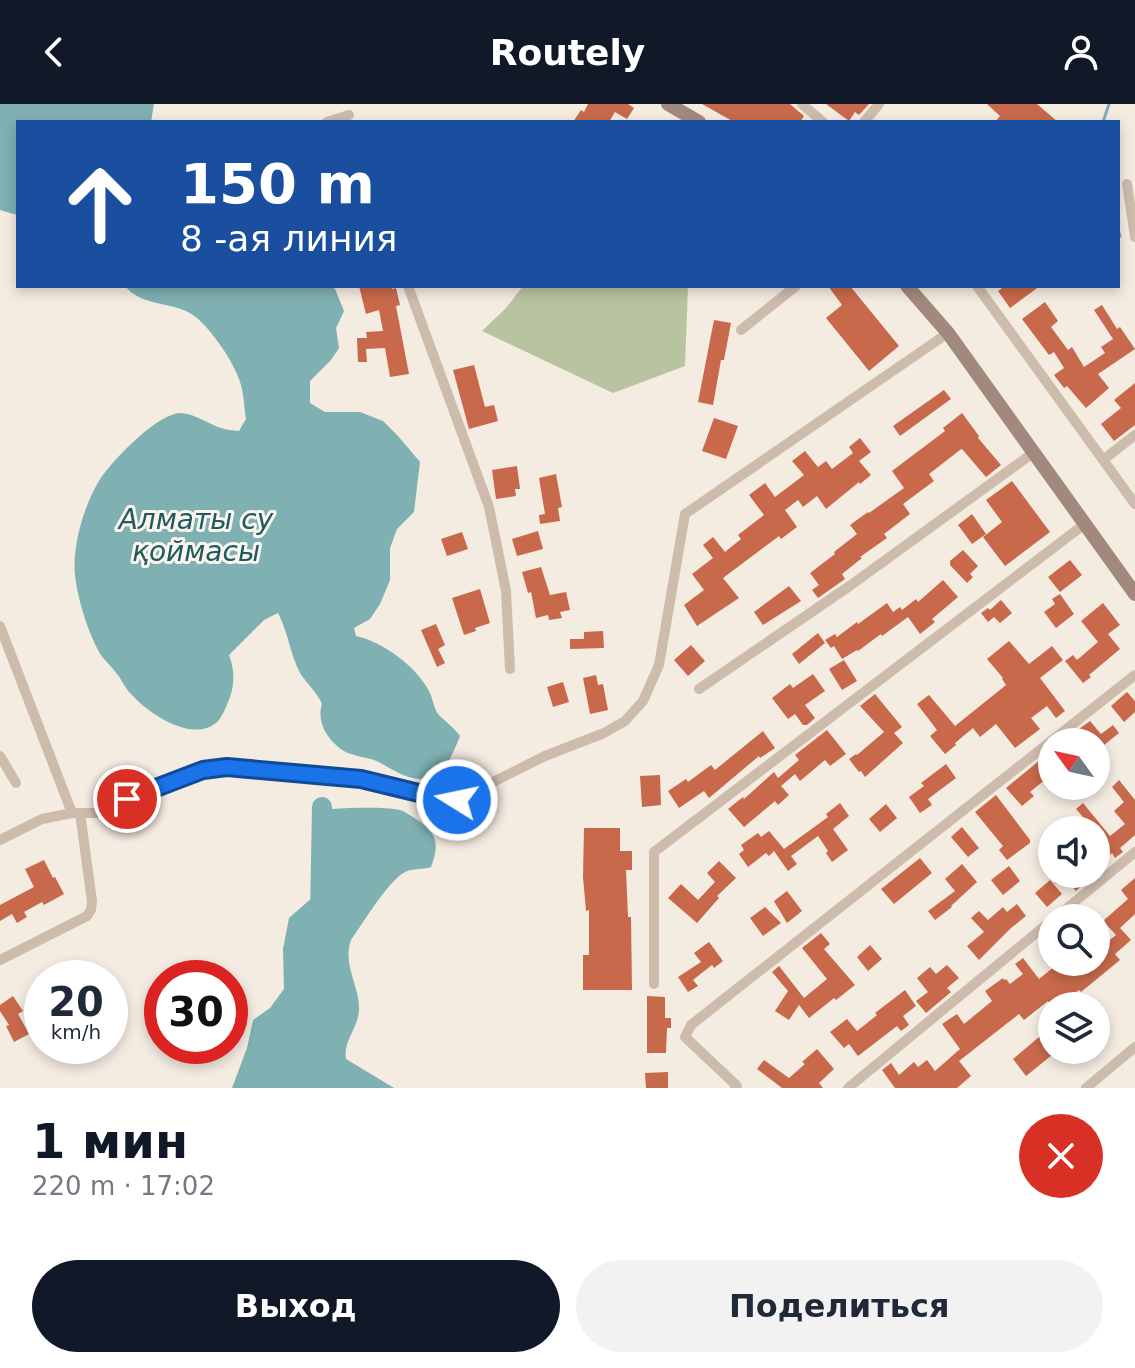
<!DOCTYPE html>
<html lang="ru">
<meta charset="utf-8">
<style>
:root{--surface:#fff;--page:#f2f2f3;--text:#1f2937;--muted:#747a83;--accent:#111827}
body{margin:0;font-family:"DejaVu Sans",sans-serif;background:var(--page);color:var(--text);height:100vh;display:flex;flex-direction:column;font-size:30px;white-space:nowrap}
*{box-sizing:border-box;margin:0}
p{font-size:26px;color:var(--muted)}
.icon{flex:none;width:44px;height:44px;fill:none;stroke:currentColor;stroke-width:2;stroke-linecap:round;stroke-linejoin:round}
.map{position:relative;height:984px;overflow:hidden}
.panel{display:flex;flex-direction:column;background:var(--surface);flex:1}
.panel>*{flex:none}
.top-card{position:absolute;left:16px;top:16px;width:1104px;height:168px;border-radius:0px;box-shadow:0 4px 12px #0003;background:#1a4fa0;color:#fff;overflow:hidden}
.needle{width:52px;rotate:303deg}
.buttons{position:absolute;left:1038px;top:624px;display:grid;gap:16px}
.buttons a{display:grid;place-items:center;width:72px;height:72px;border-radius:50%;background:var(--surface);box-shadow:0 4px 12px #0003;font-size:40px}
.speed{position:absolute;left:24px;top:856px;display:flex;gap:16px;font-size:40px;font-weight:700;text-align:center}
.speed>*{display:grid;place-content:center;width:104px;height:104px;border-radius:50%;background:var(--surface);box-shadow:0 4px 12px #0003;line-height:1}
.speed small{font-size:20px;font-weight:400}
.speed .limit{border:12px solid #d22;background:#fff;color:#111}
.pin{position:absolute;display:grid;place-items:center;width:68px;height:68px;color:#fff;margin:-34px;border:4px solid #fff;border-radius:50%;box-shadow:0 2px 8px #0007}
.me{position:absolute;width:88px;margin:-44px;rotate:280deg;stroke-linejoin:round;filter:drop-shadow(0 0 6px #0008)}
.turn{display:flex;align-items:center;gap:28px;height:168px;padding:0 32px;font-size:36px}
.turn .icon{width:104px;height:104px;stroke-width:2.5}
.turn b{display:block;font-size:56px;line-height:68px}
.round{display:grid;place-items:center;flex:none;width:84px;height:84px;border-radius:42px;background:var(--page)}
.overview{display:flex;align-items:center;justify-content:space-between;height:136px;padding:0 32px}
h1{font-size:48px;font-weight:800;line-height:60px;color:var(--accent)}
.cta{display:flex;gap:16px;margin-top:auto;padding:16px 32px}
.cta a{flex:1;height:92px;border-radius:48px;background:var(--accent);color:#fff;font-size:32px;font-weight:800;line-height:92px;text-align:center}
.cta a+a{background:var(--page);color:var(--text)}
header{display:flex;justify-content:space-between;align-items:center;height:104px;padding:0 32px;background:var(--accent);color:#fff;font-size:36px;font-weight:800}
.map>svg:first-child{display:block}
.green{fill:#b8c4a0}
.water{fill:#7fb0b2}
.lines{fill:none;stroke-linecap:round;stroke-linejoin:round}
.stream{stroke:#7fb0b2;stroke-width:3}
.river{stroke:#7fb0b2;stroke-width:20}
.building{fill:#c8694b}
.street{stroke:#cdbbac;stroke-width:10}
.secondary{stroke:#a18a7d;stroke-width:14}
.route-casing{stroke:#114b97;stroke-width:20}
.route{stroke:#1a73e8;stroke-width:14}
.labels{text-anchor:middle;stroke-width:6;stroke-linejoin:round;paint-order:stroke}
.water-label{font-size:28px;font-style:italic;fill:#1f5a5e;stroke:#fbf5ee}
</style>
<header><svg class="icon" aria-label="back" viewBox="0 0 24 24"><path d="M15 5l-7 7 7 7"/></svg>Routely<svg class="icon" aria-label="person" viewBox="0 0 24 24"><circle cx="12" cy="8" r="4"/><path d="M4 21q1-7 8-7t8 7"/></svg></header>
<div class="map">
<svg width="1135" height="984" viewBox="0 0 1135 984">
<rect width="100%" height="100%" fill="#f4ebe1"/>
<path class="green" d="M 523,182 L 688,182 L 685,262 L 613,289 L 482,227 L 506,204 Z"/>
<path class="water" d="M 0,0 L 154,0 L 151,18 L 18,18 L 17,111 L 0,106 Z
M 125,182 L 331,182 L 335,185 L 344,207 L 336,224 L 339,244 L 331,256 L 310,277 L 310,299 L 325,308 L 360,308 L 383,317 L 398,332 L 420,358 L 414,408 L 397,425 L 390,444 L 390,476 L 380,500 L 370,515 L 354,524 L 356,532 C 383,538 416,562 429,587 C 433,594 433,603 438,610 C 445,618 454,623 460,632 C 449,660 438,685 403,671 C 393,667 384,660 374,656 C 365,653 353,652 344,647 C 328,637 316,618 322,600 C 317,588 307,580 300,569 C 290,550 288,528 278,509 L 264,516 L 229,551 C 235,566 235,583 228,598 C 225,605 222,614 216,619 C 191,639 148,609 131,590 C 125,584 122,576 117,570 C 112,563 106,558 101,551 C 89,532 77,493 75,471 C 72,443 84,401 99,377 C 111,358 157,309 181,309 C 196,310 208,320 221,324 C 227,326 233,326 239,327 L 246,315 C 244,303 244,289 240,278 C 235,259 206,216 188,208 C 168,198 140,201 125,182 Z
M 349,704 C 365,704 384,703 400,706 C 406,708 411,712 416,715 C 437,729 440,739 431,763 C 422,766 412,764 405,768 C 388,777 363,819 351,836 C 342,861 360,882 359,906 C 358,925 343,936 346,955 L 394,984 L 232,984 L 247,944 L 253,916 L 270,904 L 284,885 L 283,845 L 289,814 L 321,786 L 328,763 L 315,741 L 321,712 L 332,705 Z"/>
<g class="lines">
<path class="stream" d="M 1103,18 L 1109,0
M 1118,126 L 1120,132"/>
<path class="river" d="M 320,812 L 322,703"/>
</g>
<path class="building" d="M 588,0 L 628,0 L 634,4 L 627,15 L 615,8 L 609,18 L 573,18 L 581,6 L 584,8 Z
M 702,0 L 790,0 L 804,12 L 800,18 L 734,18 Z
M 826,0 L 869,0 L 859,11 L 855,8 L 849,17 Z
M 987,0 L 1037,0 L 1058,18 L 995,18 L 1000,12 Z
M 359,182 L 391,182 L 392,185 L 396,184 L 400,201 L 396,202 L 409,270 L 390,273 L 385,244 L 366,245 L 367,258 L 358,258 L 357,234 L 367,234 L 366,228 L 383,227 L 379,206 L 366,210 Z
M 828,182 L 850,182 L 899,242 L 869,267 L 826,214 L 842,201 Z
M 1005,182 L 1040,182 L 1010,204 L 998,187 Z
M 1045,198 L 1058,217 L 1051,223 L 1068,246 L 1072,243 L 1084,263 L 1105,249 L 1101,243 L 1113,235 L 1094,206 L 1102,201 L 1117,225 L 1120,223 L 1135,245 L 1098,270 L 1109,284 L 1086,304 L 1067,282 L 1064,284 L 1054,271 L 1064,264 L 1054,248 L 1049,251 L 1022,215 Z
M 714,216 L 731,219 L 724,256 L 721,256 L 713,301 L 698,298 Z
M 474,261 L 485,303 L 494,301 L 498,317 L 469,325 L 453,266 Z
M 1135,279 L 1135,321 L 1114,337 L 1101,320 L 1121,304 L 1114,296 Z
M 944,286 L 951,295 L 900,332 L 893,322 Z
M 962,309 L 979,332 L 978,334 L 1001,361 L 986,373 L 962,345 L 960,346 L 929,370 L 934,377 L 903,400 L 910,410 L 884,430 L 887,434 L 860,453 L 862,454 L 842,470 L 845,475 L 818,494 L 812,486 L 819,481 L 810,469 L 835,450 L 834,448 L 857,430 L 850,421 L 868,408 L 869,409 L 904,384 L 892,367 L 945,327 L 943,324 Z
M 714,314 L 738,322 L 726,355 L 702,347 Z
M 860,334 L 871,348 L 859,357 L 871,371 L 860,380 L 859,378 L 826,405 L 817,392 L 803,403 L 798,396 L 785,406 L 797,423 L 781,435 L 779,432 L 723,474 L 739,494 L 697,522 L 684,501 L 704,486 L 692,470 L 713,454 L 703,441 L 713,433 L 725,448 L 741,435 L 738,431 L 764,411 L 749,391 L 765,379 L 775,393 L 804,371 L 792,357 L 805,347 L 818,363 L 826,357 L 832,365 L 853,349 L 849,343 Z
M 517,362 L 520,385 L 515,385 L 516,392 L 496,395 L 492,366 Z
M 556,370 L 562,403 L 558,404 L 560,417 L 540,420 L 539,411 L 545,410 L 539,374 Z
M 1012,377 L 1050,428 L 1005,462 L 983,433 L 1002,418 L 986,396 Z
M 972,410 L 986,430 L 972,440 L 958,421 Z
M 538,427 L 543,445 L 517,452 L 512,435 Z
M 462,428 L 468,445 L 447,452 L 441,435 Z
M 963,446 L 978,462 L 970,470 L 973,473 L 967,479 L 950,461 L 950,457 Z
M 1070,456 L 1082,471 L 1060,488 L 1048,473 Z
M 541,463 L 550,491 L 566,488 L 570,506 L 560,508 L 562,514 L 549,516 L 548,511 L 536,514 L 531,488 L 528,489 L 522,468 Z
M 943,476 L 958,493 L 932,515 L 935,518 L 920,530 L 908,513 L 882,532 L 881,530 L 858,547 L 857,546 L 842,555 L 834,542 L 831,544 L 825,536 L 835,530 L 837,533 L 857,518 L 858,520 L 887,499 L 893,508 L 900,503 L 902,506 L 916,495 L 918,498 Z
M 789,482 L 801,497 L 763,521 L 754,508 Z
M 480,485 L 490,519 L 475,524 L 476,527 L 464,531 L 452,494 Z
M 1060,490 L 1074,510 L 1056,524 L 1044,508 L 1055,500 L 1052,495 Z
M 1001,496 L 1012,509 L 1000,519 L 994,513 L 988,518 L 981,509 L 988,504 L 990,506 Z
M 1103,499 L 1120,521 L 1108,530 L 1120,545 L 1089,571 L 1091,573 L 1083,579 L 1065,557 L 1073,551 L 1077,556 L 1098,538 L 1081,517 Z
M 436,520 L 445,541 L 438,545 L 445,559 L 437,563 L 421,526 Z
M 603,527 L 604,544 L 570,545 L 570,535 L 584,535 L 584,528 Z
M 818,529 L 825,539 L 799,560 L 792,550 Z
M 1009,537 L 1029,560 L 1052,542 L 1063,556 L 1040,574 L 1065,607 L 1056,614 L 1047,602 L 1031,614 L 1040,625 L 1015,644 L 996,620 L 980,633 L 973,624 L 955,639 L 956,641 L 945,650 L 930,632 L 937,626 L 917,600 L 929,591 L 955,622 L 1006,581 L 1002,575 L 1003,574 L 987,555 Z
M 691,541 L 705,557 L 688,572 L 674,556 Z
M 844,556 L 857,577 L 842,586 L 829,565 Z
M 813,570 L 825,587 L 805,601 L 815,614 L 807,621 L 803,621 L 795,610 L 788,615 L 772,594 L 790,580 L 793,584 Z
M 596,571 L 598,581 L 603,580 L 608,606 L 590,610 L 583,574 Z
M 563,578 L 569,598 L 553,603 L 547,583 Z
M 1127,588 L 1135,597 L 1135,608 L 1124,618 L 1111,602 Z
M 875,590 L 902,623 L 894,629 L 903,639 L 865,673 L 861,667 L 859,668 L 849,655 L 856,650 L 857,651 L 884,628 L 860,602 Z
M 1090,617 L 1101,630 L 1113,621 L 1119,629 L 1098,646 L 1110,662 L 1102,669 L 1096,661 L 1096,638 L 1079,638 L 1072,630 Z
M 827,626 L 846,650 L 830,662 L 825,656 L 800,677 L 795,670 L 781,682 L 789,691 L 778,701 L 775,697 L 744,723 L 728,705 L 743,693 L 744,695 L 774,668 L 778,674 L 799,656 L 795,651 Z
M 763,627 L 775,644 L 760,654 L 759,652 L 709,694 L 704,687 L 679,704 L 668,687 L 686,675 L 688,678 L 711,661 L 715,666 Z
M 1046,651 L 1052,658 L 1052,670 L 1030,688 L 1034,692 L 1022,702 L 1006,684 Z
M 946,660 L 956,674 L 928,695 L 932,701 L 920,709 L 909,693 L 924,682 L 921,679 Z
M 660,671 L 661,701 L 642,703 L 640,672 Z
M 1119,676 L 1135,696 L 1135,731 L 1120,744 L 1123,748 L 1115,754 L 1112,749 L 1096,762 L 1096,741 L 1099,739 L 1096,734 L 1096,726 L 1094,726 L 1076,705 L 1083,699 L 1110,732 L 1125,720 L 1114,707 L 1124,698 L 1112,683 Z
M 996,691 L 1030,736 L 1030,739 L 1007,756 L 999,746 L 1003,742 L 975,708 Z
M 840,699 L 849,712 L 833,725 L 848,746 L 832,758 L 826,749 L 828,747 L 818,732 L 791,752 L 797,760 L 788,767 L 774,747 L 769,752 L 766,749 L 748,763 L 739,750 L 744,746 L 741,741 L 758,729 L 761,733 L 769,727 L 784,745 L 828,713 L 826,710 Z
M 886,700 L 897,714 L 880,728 L 869,715 Z
M 962,723 L 979,744 L 968,753 L 951,733 Z
M 584,724 L 620,724 L 620,747 L 632,747 L 632,766 L 626,766 L 628,813 L 631,813 L 632,886 L 583,886 L 583,851 L 589,851 L 589,806 L 586,807 L 583,773 Z
M 920,754 L 932,769 L 894,800 L 881,785 Z
M 44,756 L 53,774 L 55,773 L 64,790 L 44,801 L 42,798 L 24,808 L 27,813 L 17,819 L 12,810 L 0,817 L 0,801 L 34,783 L 25,765 Z
M 719,757 L 736,774 L 717,792 L 719,794 L 697,819 L 668,794 L 681,780 L 698,796 L 715,778 L 707,769 Z
M 962,760 L 977,778 L 951,802 L 952,803 L 935,816 L 928,807 L 955,787 L 945,775 Z
M 1009,762 L 1020,777 L 1003,791 L 991,776 Z
M 1047,770 L 1081,770 L 1087,777 L 1076,787 L 1064,774 L 1056,780 Z
M 1135,774 L 1135,810 L 1120,824 L 1131,836 L 1115,850 L 1120,856 L 1081,888 L 1079,886 L 1058,902 L 1051,902 L 1048,897 L 1024,916 L 1019,910 L 959,957 L 971,972 L 957,984 L 895,984 L 882,966 L 891,959 L 899,971 L 914,958 L 918,963 L 927,956 L 935,967 L 960,945 L 942,920 L 957,910 L 964,920 L 992,897 L 985,887 L 1003,874 L 1004,876 L 1006,875 L 1010,880 L 1023,870 L 1015,860 L 1023,854 L 1039,875 L 1060,858 L 1096,858 L 1096,834 L 1102,842 L 1116,831 L 1103,817 L 1128,795 L 1121,786 Z
M 1050,776 L 1062,790 L 1047,803 L 1035,789 Z
M 787,787 L 802,807 L 787,819 L 774,797 Z
M 1017,800 L 1026,812 L 1011,824 L 979,856 L 967,842 L 984,828 L 971,814 L 979,807 L 988,816 L 1003,803 L 1007,808 Z
M 765,803 L 781,819 L 763,832 L 750,814 Z
M 821,829 L 830,840 L 824,845 L 855,881 L 836,896 L 834,894 L 809,914 L 799,901 L 789,916 L 775,907 L 788,887 L 772,868 L 779,862 L 804,894 L 827,875 L 802,844 Z
M 709,838 L 723,857 L 714,864 L 712,861 L 698,872 L 693,876 L 698,882 L 688,888 L 678,873 L 701,858 L 694,849 Z
M 870,841 L 882,855 L 868,867 L 857,853 Z
M 947,861 L 959,874 L 947,884 L 951,888 L 926,909 L 916,897 L 928,888 L 917,874 L 930,863 L 936,870 Z
M 905,886 L 916,902 L 903,912 L 909,921 L 901,927 L 897,922 L 858,952 L 849,940 L 844,944 L 830,928 L 847,915 L 857,927 L 877,911 L 875,909 Z
M 13,892 L 23,907 L 18,910 L 29,930 L 14,938 L 6,922 L 9,921 L 0,907 L 0,901 Z
M 647,892 L 665,893 L 665,914 L 671,914 L 671,924 L 667,924 L 666,949 L 647,949 Z
M 1052,922 L 1052,951 L 1026,972 L 1013,955 Z
M 817,945 L 834,965 L 819,979 L 823,984 L 782,984 L 757,965 L 764,956 L 789,974 L 805,960 L 802,958 Z
M 668,968 L 668,984 L 646,984 L 645,969 Z"/>
<g class="lines">
<path class="street" d="M 802,0 L 823,18
M 327,18 L 349,11
M 864,18 L 879,0
M 1127,80 L 1135,133
M 408,182 L 489,403 L 506,487 L 510,565
M 977,182 L 1135,400
M 741,226 L 796,182
M 1103,356 L 1135,331
M 0,522 L 72,709
M 699,585 L 851,481 L 1033,349
M 0,652 L 16,679
M 0,736 L 42,715 L 72,709 L 97,709 L 127,695 L 203,666 L 227,663 L 361,675 L 431,692 L 457,696 L 545,652 L 604,629 L 625,617 L 643,597 L 659,561 L 685,410 L 948,229
M 1055,814 L 1135,748
M 0,856 L 87,812 L 91,806 L 92,797 L 80,709
M 654,880 L 654,748 L 1086,419
M 735,984 L 737,982 L 685,933 L 691,921 L 1135,571
M 848,984 L 1052,816
M 1086,984 L 1135,943"/>
<path class="secondary" d="M 668,0 L 699,18
M 907,182 L 948,229 L 1135,490"/>
</g>
<g class="lines">
<defs>
<path id="route" d="M 127,695 L 203,666 L 227,663 L 361,675 L 431,692 L 457,696"/>
</defs>
<use href="#route" class="route-casing"/>
<use href="#route" class="route"/>
</g>
<g class="labels">
<g class="water-label">
<text x="196" y="425">Алматы су<tspan x="196" dy="32">қоймасы</tspan></text>
</g>
</g>
</svg>
<div class="buttons">
<a><svg class="needle" viewBox="-14 -14 28 28"><path d="M0-13l5 13h-10z" fill="#e53935"/><path d="M0 13l5-13h-10z" fill="#747a83"/></svg></a>
<a><svg class="icon" aria-label="sound" viewBox="0 0 24 24"><path d="M4 9h4l5-4v14l-5-4H4zM17 9q2 3 0 6"/></svg></a>
<a><svg class="icon" aria-label="search" viewBox="0 0 24 24"><circle cx="10" cy="10" r="6"/><path d="M15 15l6 6"/></svg></a>
<a><svg class="icon" aria-label="layers" viewBox="0 0 24 24"><path d="M12 4l9 5-9 5-9-5zM3 14l9 5 9-5"/></svg></a>
</div>
<div class="speed"><div>20<small>km/h</small></div><div class="limit">30</div></div>
<div class="pin" style="left:127px;top:695px;background:#d93025"><svg class="icon" aria-label="arrive" viewBox="0 0 24 24"><path d="M6 21V4h12l-3 4 3 4H6"/></svg></div>
<svg class="me" style="left:457px;top:696px" viewBox="-20 -20 40 40"><circle r="17" fill="#1a73e8" stroke="#fff" stroke-width="3"/><path d="M0-11L8 9 0 5-8 9z" fill="#fff"/></svg>
<div class="top-card">
<div class="turn"><svg class="icon" aria-label="ahead" viewBox="0 0 24 24"><path d="M12 20V5M6 11l6-6 6 6"/></svg><div><b>150 m</b>8 -ая линия</div></div>
</div>
</div>
<section class="panel">
<div class="overview"><div><h1>1 мин</h1><p>220 m · 17:02</p></div><a class="round" style="background:#d93025;color:#fff"><svg class="icon" aria-label="close" viewBox="0 0 24 24"><path d="M6 6l12 12M18 6L6 18"/></svg></a></div>
<div class="cta"><a>Выход</a><a>Поделиться</a></div>
</section>
